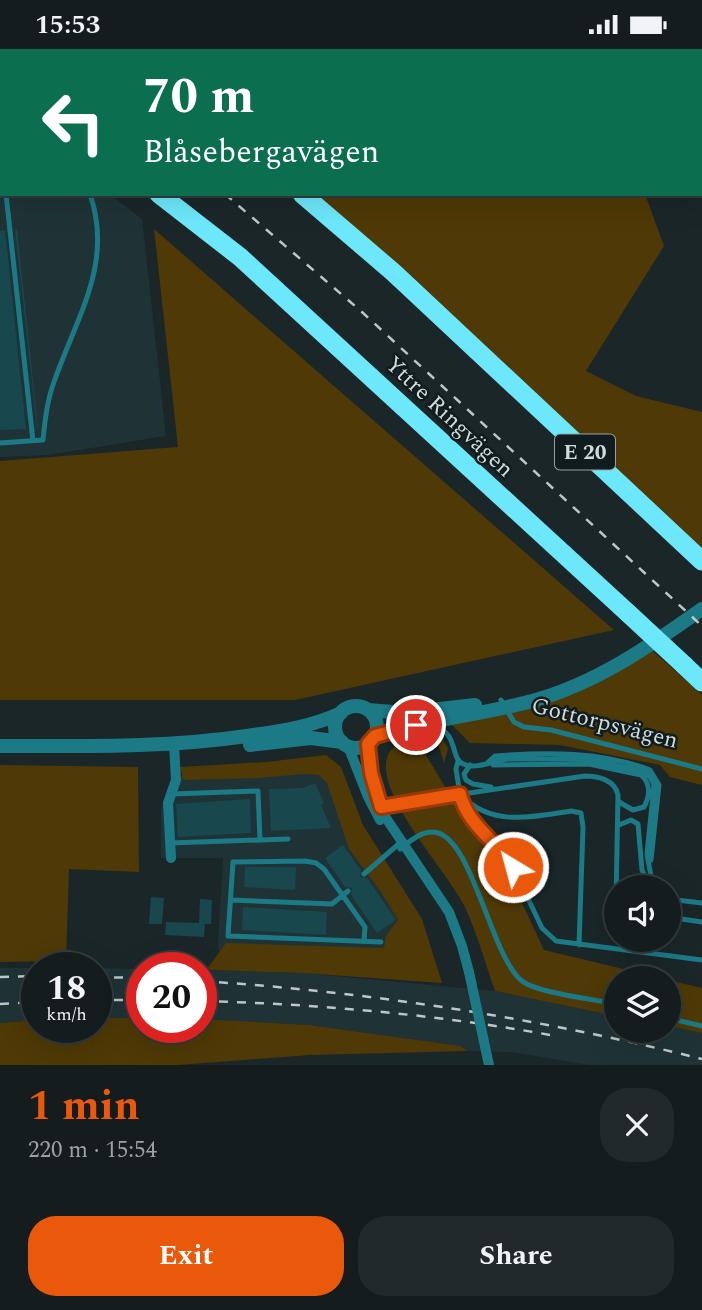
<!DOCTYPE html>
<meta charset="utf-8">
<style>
:root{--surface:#141c1e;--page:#21292b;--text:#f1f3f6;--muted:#9da1a4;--line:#333a3c;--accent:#ea580c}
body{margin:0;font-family:Spectral,serif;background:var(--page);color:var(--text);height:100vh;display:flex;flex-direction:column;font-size:26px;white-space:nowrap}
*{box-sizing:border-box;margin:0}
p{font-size:23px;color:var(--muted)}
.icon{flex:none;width:38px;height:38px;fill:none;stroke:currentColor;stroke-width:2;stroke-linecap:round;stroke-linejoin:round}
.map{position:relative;height:1016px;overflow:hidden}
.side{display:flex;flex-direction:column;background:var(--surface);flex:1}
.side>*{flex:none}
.guide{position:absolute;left:0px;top:0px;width:704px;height:147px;box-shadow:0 7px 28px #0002,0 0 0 2px var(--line);background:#0b6e4f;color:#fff;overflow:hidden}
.tools{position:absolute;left:604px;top:826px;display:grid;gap:14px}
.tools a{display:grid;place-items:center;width:77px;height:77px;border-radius:50%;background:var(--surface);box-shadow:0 7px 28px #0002,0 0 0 2px var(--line);font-size:35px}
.speed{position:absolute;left:21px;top:903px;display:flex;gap:14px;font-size:35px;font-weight:700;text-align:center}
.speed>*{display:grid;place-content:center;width:91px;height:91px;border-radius:50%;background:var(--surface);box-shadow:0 7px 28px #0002,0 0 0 2px var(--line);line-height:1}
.speed small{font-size:18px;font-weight:400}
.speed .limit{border:10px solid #d22;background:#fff;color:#111}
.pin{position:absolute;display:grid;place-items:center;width:60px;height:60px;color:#fff;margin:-30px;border:4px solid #fff;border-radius:50%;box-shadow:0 2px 7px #0007}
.me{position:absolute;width:77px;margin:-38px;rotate:323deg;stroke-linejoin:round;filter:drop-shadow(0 0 5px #0008)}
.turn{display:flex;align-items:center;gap:24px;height:147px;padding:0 28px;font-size:32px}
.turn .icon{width:91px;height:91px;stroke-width:2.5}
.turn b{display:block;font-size:49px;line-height:60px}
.round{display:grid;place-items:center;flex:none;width:74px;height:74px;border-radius:28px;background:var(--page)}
.overview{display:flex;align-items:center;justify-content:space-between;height:119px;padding:0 28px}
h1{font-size:42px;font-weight:700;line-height:52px;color:var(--accent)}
.action{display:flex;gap:14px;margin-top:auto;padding:14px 28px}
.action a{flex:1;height:80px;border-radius:28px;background:var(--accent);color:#fff;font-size:28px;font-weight:700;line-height:80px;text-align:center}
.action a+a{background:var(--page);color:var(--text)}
.status{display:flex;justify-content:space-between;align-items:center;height:49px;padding:0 35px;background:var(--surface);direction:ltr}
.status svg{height:19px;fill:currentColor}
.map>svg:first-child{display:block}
.built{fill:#1f3336}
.green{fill:#4f3906}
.building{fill:#18474d}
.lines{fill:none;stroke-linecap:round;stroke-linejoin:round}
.service{stroke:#1b7a86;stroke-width:5}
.minor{stroke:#1b7a86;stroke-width:10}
.tertiary{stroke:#1b7a86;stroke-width:14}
.motorway{stroke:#6de8fa;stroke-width:19}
.rail{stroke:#bec6c7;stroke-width:2.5;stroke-dasharray:9 9;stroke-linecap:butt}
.minor-bridge{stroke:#1b7a86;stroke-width:10}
.motorway-bridge{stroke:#6de8fa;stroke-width:19}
.route-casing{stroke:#983908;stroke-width:18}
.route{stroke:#ea580c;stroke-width:12}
.labels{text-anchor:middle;stroke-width:5;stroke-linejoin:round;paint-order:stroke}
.shield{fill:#101c1e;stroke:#98a1a2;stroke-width:2}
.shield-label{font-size:21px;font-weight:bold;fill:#d3dadb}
.street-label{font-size:23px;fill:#d3dadb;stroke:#101c1e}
</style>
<div class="status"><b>15:53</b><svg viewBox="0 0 49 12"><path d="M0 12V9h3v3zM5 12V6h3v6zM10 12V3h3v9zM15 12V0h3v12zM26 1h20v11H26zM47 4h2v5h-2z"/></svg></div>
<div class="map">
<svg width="702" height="1016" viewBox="0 0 702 1016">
<rect width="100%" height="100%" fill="#1a2628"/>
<path class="built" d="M 0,99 L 2,145 L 110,145 L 142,170 L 166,387 L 48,406 L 0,408 Z
M 301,719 L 321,722 L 392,842 L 412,919 L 220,908 L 218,895 L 223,809 L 161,809 L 161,761 L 171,728 Z
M 0,919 L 37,919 L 37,971 L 0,974 Z
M 96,919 L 142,920 L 142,969 L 96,969 Z
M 201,921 L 302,924 L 495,942 L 616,967 L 616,982 L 668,982 L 669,977 L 702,984 L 702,1016 L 588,1016 L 512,1003 L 467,1002 L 461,997 L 309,976 L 201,970 Z"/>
<path class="green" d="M 317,145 L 645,145 L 664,197 L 586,322 L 636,347 L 702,363 L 702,500 L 466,279 Z
M 154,180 L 614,581 L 295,651 L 0,651 L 0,412 L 178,398 Z
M 653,602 L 702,646 L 702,736 L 670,728 L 660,716 L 560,696 L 470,694 L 450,674 L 607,627 Z
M 442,690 L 448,699 L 444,714 L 438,694 L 420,696 L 471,781 L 508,824 L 544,901 L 661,929 L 616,929 L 616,967 L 495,942 C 485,914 477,883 464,856 C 447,822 372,742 388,706 C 396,688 425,691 442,690 Z
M 326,706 L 341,718 L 363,776 L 422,870 L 442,934 L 302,924 L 206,921 L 226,894 L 384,899 L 386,887 L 398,871 L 381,843 L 349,800 L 327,734 L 319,726 L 305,725 L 257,729 L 183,731 L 180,718 L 266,713 Z
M 0,716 L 138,718 L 139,823 L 69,820 L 66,912 L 0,913 Z
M 668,931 L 702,939 L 702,984 L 669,977 Z
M 96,969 L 142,969 L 142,978 L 201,978 L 201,970 L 309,976 L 461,997 L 467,1002 L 310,1006 L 179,1016 L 0,1016 L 0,974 L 37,971 L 37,978 L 96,978 Z"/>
<path class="building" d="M 15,180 L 17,180 L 38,379 L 37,379 Z
M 5,181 L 26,380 L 0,381 L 0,182 Z
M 315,734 L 324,754 L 321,756 L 331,779 L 271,782 L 269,740 L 303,739 Z
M 250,750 L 251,784 L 178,788 L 176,755 Z
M 343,796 L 361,821 L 360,828 L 367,829 L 396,871 L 377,884 L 351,846 L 352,839 L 345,838 L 325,809 Z
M 245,818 L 296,818 L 295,841 L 244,838 Z
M 151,848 L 164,849 L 162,875 L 149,875 Z
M 200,850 L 212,851 L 211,875 L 205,875 L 204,888 L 165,886 L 166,873 L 199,874 Z
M 243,858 L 327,863 L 326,886 L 242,881 Z"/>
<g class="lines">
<path class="service" d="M 0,119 L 2,119
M 6,145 L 33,392
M 0,394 L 43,391 C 45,371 47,352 54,333 C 76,269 114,215 90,145
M 501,651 L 514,673 L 524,678 L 551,681 L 702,720
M 433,678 C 459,682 450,710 463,715 C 478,721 494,711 508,710 L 590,710 L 644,723 L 650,728 L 654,736 L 647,805 L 653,838
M 458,712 L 456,720 L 460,745 L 467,766 L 500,798 L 513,818 L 542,879 L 556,892 L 702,911
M 486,715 L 495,707 C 547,703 601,702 650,721 L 659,736 L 651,811
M 470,716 L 464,725 L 466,731 L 473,735 L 491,738
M 493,716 L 589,715 L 641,726 C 651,734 650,747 644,758 L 633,761 L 619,753
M 172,745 L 258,742 L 260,791
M 462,747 C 492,778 533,768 571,762 L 581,764 L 583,778 L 579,896
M 382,757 L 585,727 C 598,727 615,731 618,746 L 616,852
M 619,776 L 631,771 L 638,775 L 642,821 L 650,838
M 170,794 L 288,790
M 400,800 C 410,792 420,783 433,783 C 472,784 490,907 522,932 C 537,944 594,950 616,955
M 364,825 L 401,793
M 668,850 L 702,854
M 231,851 L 332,855 L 348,842
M 668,868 L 702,873
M 364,892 L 365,878 L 324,820 L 316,814 L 305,812 L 233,813 L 228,887 L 381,893
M 668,969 L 702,977"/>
<path class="minor" d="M 368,695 L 375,741 L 386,769 L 449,863 L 462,897 L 469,923
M 348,697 L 368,748 L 380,771
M 171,809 L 168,754 L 176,731 L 174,695"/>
<path class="tertiary" d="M335 678a21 21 0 1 1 42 0a21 21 0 1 1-42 0Z
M 368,661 L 405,664 L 475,656
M 375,687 C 426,671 480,666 532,652 C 595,635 650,597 702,560
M 250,696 L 311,689 L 342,693
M 0,697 C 83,697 165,699 247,687 C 280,682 311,678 341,664"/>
<path class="motorway" d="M 118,0 L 120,2
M 0,26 L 2,27
M 0,85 L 2,85
M 159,145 L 240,208 L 629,565
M 302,145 L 393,223 L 702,512
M 684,616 L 702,633"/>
<path class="rail" d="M 45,0 L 47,2
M 225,145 L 362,263 L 702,577
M 0,928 L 37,927
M 96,928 L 142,929
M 201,932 C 370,943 538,969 702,1010
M 96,951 L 142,951
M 201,952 C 320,955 440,966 556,987
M 0,955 L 37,953"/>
<path class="minor-bridge" d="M 469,923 L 489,1016"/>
<path class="motorway-bridge" d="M 629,565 L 684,616"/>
</g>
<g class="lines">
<defs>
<path id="route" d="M 416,676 L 375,687 L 368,695 L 371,724 L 381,758 L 460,745 C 467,775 496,792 513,818"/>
</defs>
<use href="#route" class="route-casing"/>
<use href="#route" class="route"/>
</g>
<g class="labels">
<rect class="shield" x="555" y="385.5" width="60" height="35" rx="5"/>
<g class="shield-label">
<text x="585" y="410">E 20</text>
</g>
<g class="street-label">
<text transform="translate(450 367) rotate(43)" y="8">Yttre Ringvägen</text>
<text transform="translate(605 673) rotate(14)" y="8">Gottorpsvägen</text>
</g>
</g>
</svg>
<div class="tools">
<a><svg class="icon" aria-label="sound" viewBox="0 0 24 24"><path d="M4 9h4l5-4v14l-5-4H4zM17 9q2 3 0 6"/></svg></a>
<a><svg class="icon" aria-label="layers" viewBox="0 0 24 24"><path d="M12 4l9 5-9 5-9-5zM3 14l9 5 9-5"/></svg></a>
</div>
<div class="speed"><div>18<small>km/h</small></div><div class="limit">20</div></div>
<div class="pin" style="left:416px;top:676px;background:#d93025"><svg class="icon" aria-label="arrive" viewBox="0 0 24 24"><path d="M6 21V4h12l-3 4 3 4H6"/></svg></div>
<svg class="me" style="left:513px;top:818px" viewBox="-20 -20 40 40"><circle r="17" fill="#ea580c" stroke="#fff" stroke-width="3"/><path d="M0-11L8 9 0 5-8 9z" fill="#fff"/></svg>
<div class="guide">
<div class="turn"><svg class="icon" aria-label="left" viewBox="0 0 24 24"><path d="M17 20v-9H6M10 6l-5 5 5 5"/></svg><div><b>70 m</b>Blåsebergavägen</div></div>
</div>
</div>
<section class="side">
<div class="overview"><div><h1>1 min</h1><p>220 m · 15:54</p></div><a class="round"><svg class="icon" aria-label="close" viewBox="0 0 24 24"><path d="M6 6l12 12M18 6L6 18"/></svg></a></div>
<div class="action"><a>Exit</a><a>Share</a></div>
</section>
